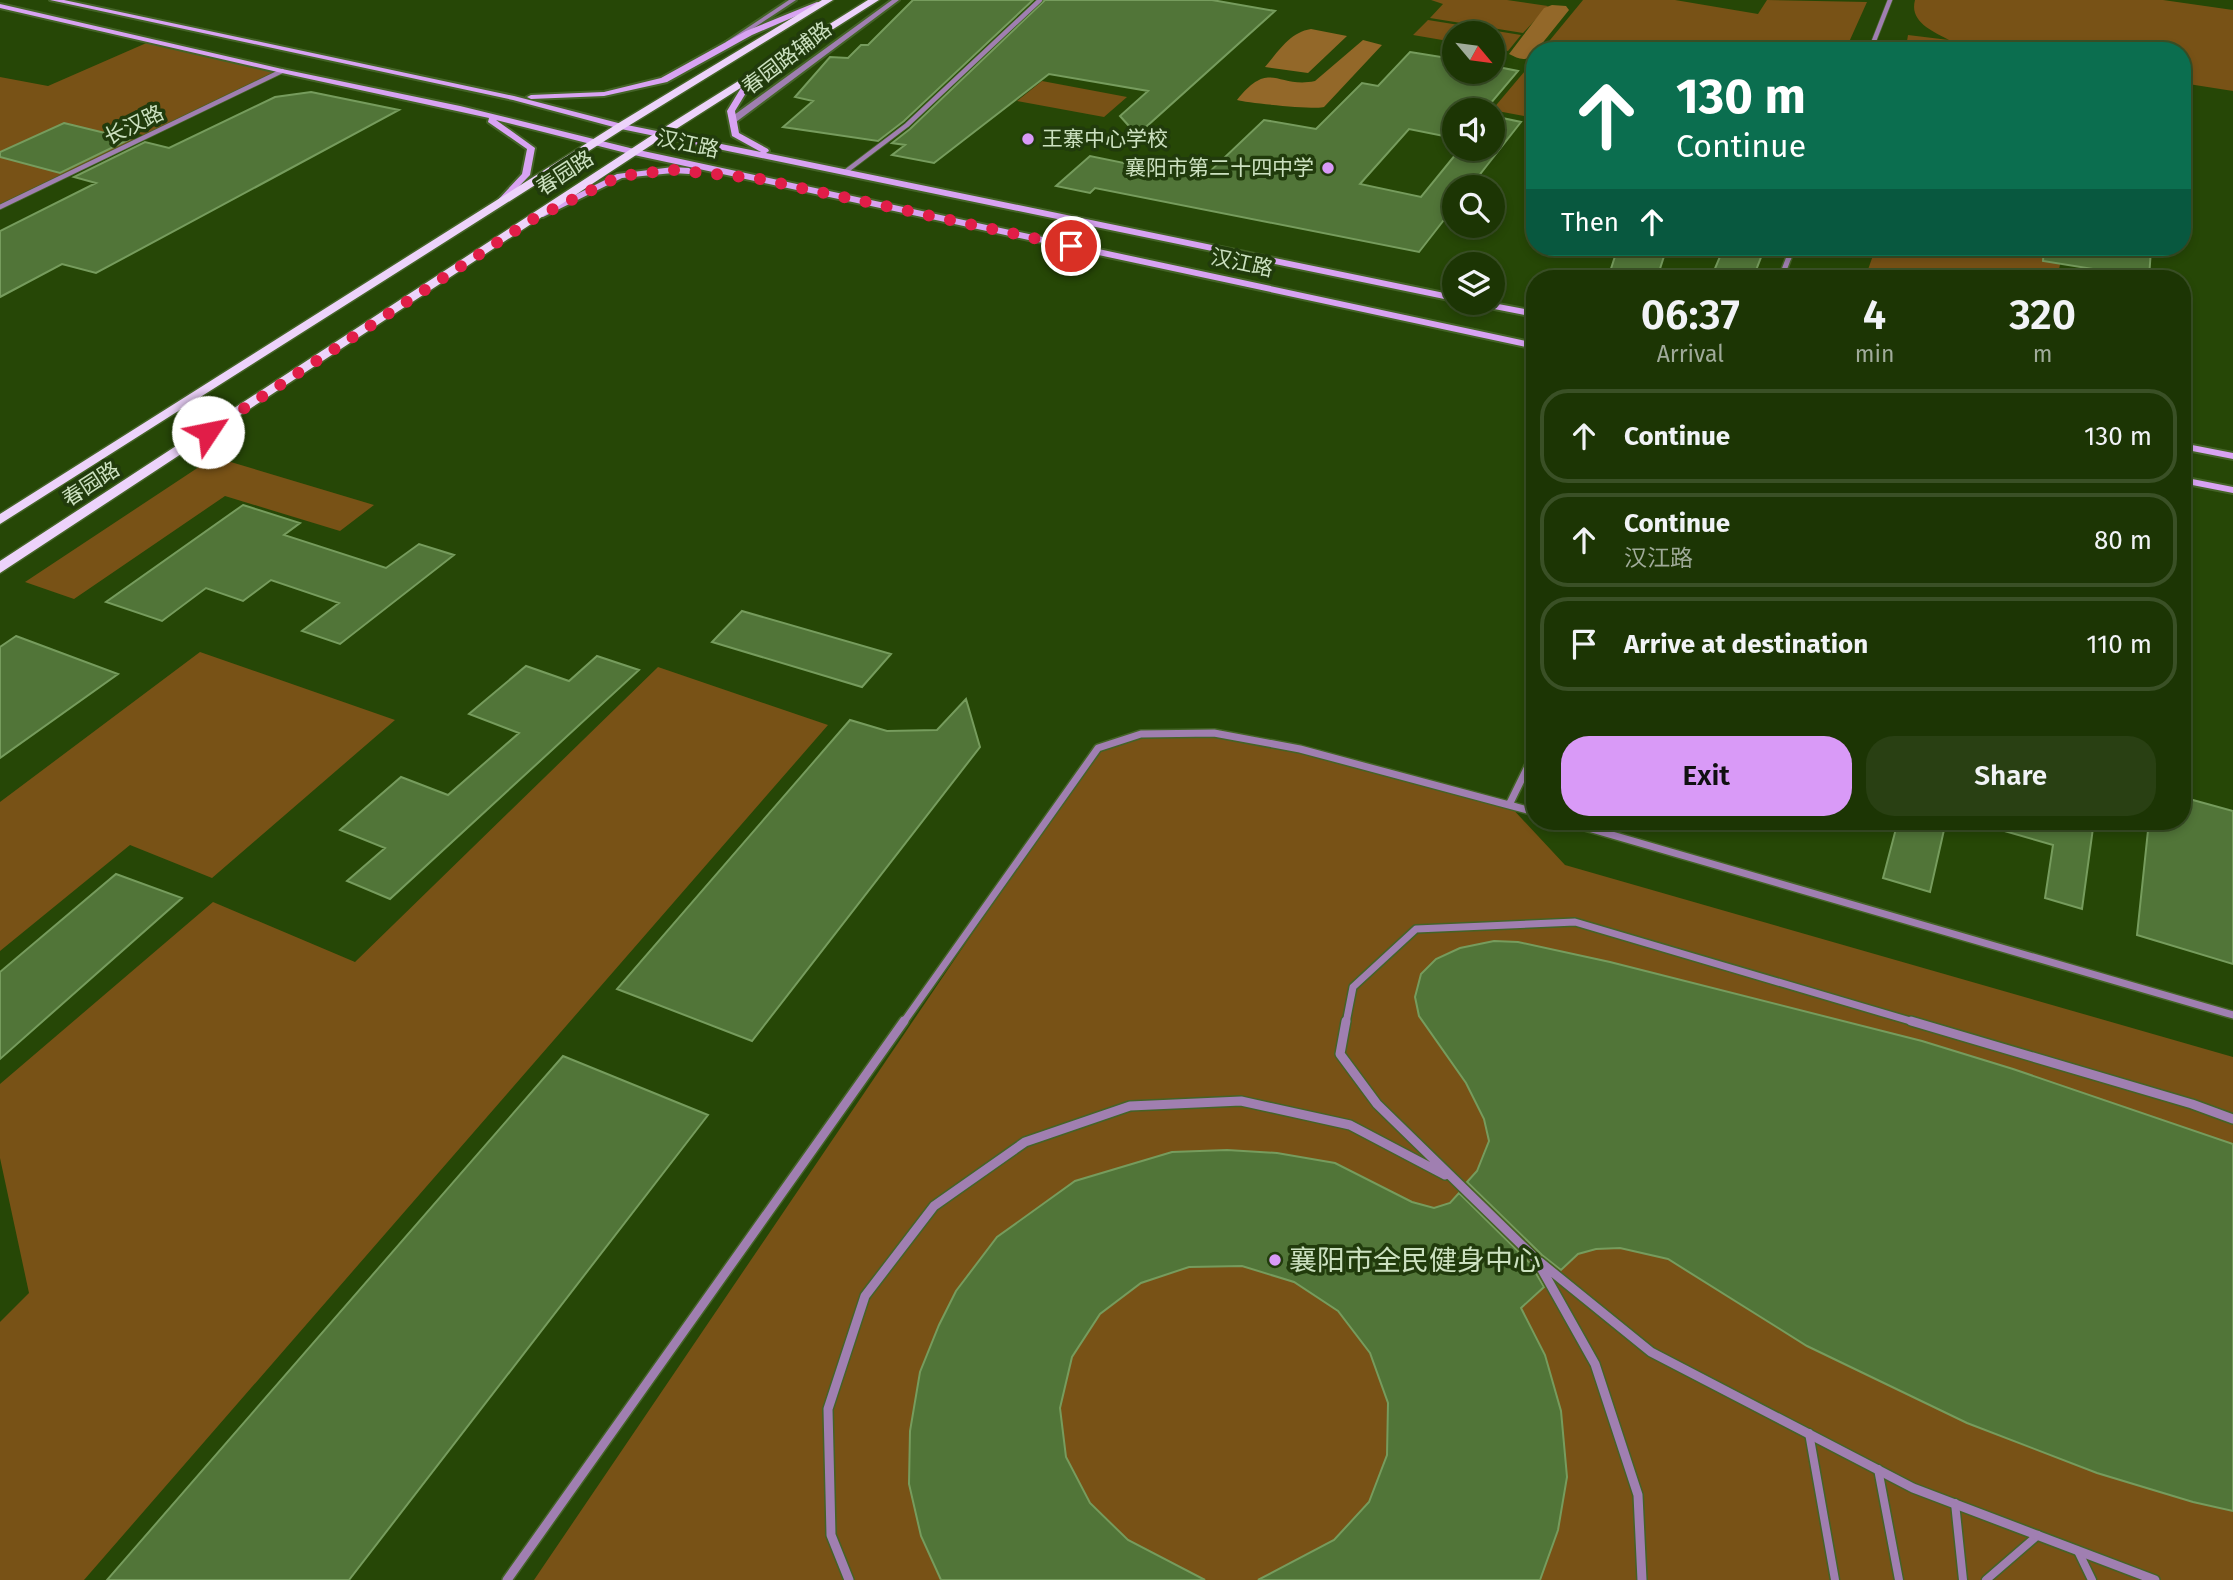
<!DOCTYPE html>
<meta charset="utf-8">
<style>
:root{--surface:#1c3504;--page:#294013;--text:#f1f3f6;--muted:#a0ab9a;--line:#3a5026;--accent:#d99af7}
body{margin:0;font-family:"Fira Sans","Noto Sans SC",sans-serif;background:var(--page);color:var(--text);height:100vh;display:flex;flex-direction:column;font-size:26px;white-space:nowrap}
*{box-sizing:border-box;margin:0}
p{font-size:23px;color:var(--muted)}
.icon{flex:none;width:38px;height:38px;fill:none;stroke:currentColor;stroke-width:2;stroke-linecap:round;stroke-linejoin:round}
.map{position:relative;flex:1;overflow:hidden}
.drawer{position:absolute;left:1526px;top:270px;width:665px;height:560px;display:flex;flex-direction:column;background:var(--surface);border-radius:28px;box-shadow:0 4px 10px #0003,0 0 0 2px var(--line)}
.drawer>*{flex:none}
.hud{position:absolute;left:1526px;top:42px;width:665px;height:214px;border-radius:28px;box-shadow:0 4px 10px #0003,0 0 0 2px var(--line);background:#0b6e4f;color:#fff;overflow:hidden}
.needle{width:46px;rotate:119deg}
.controls{position:absolute;left:1442px;top:21px;display:grid;gap:14px}
.controls a{display:grid;place-items:center;width:63px;height:63px;border-radius:50%;background:var(--surface);box-shadow:0 4px 10px #0003,0 0 0 2px var(--line);font-size:35px}
.pin{position:absolute;display:grid;place-items:center;width:60px;height:60px;color:#fff;margin:-30px;border:4px solid #fff;border-radius:50%;box-shadow:0 2px 7px #0007}
.me{position:absolute;width:77px;margin:-38px;rotate:56deg;stroke-linejoin:round;filter:drop-shadow(0 0 5px #0008)}
.turn{display:flex;align-items:center;gap:24px;height:147px;padding:0 35px;font-size:32px}
.turn .icon{width:91px;height:91px;stroke-width:2.5}
.turn b{display:block;font-size:49px;line-height:60px}
.then{display:flex;align-items:center;height:66px;padding:0 35px;background:#0003;gap:14px;font-size:26px}
.eta{display:flex;justify-content:space-evenly;align-items:center;height:119px;text-align:center}
.eta b{font-size:42px;font-weight:600;line-height:49px}
.button{display:flex;gap:14px;margin-top:auto;padding:14px 35px}
.button a{flex:1;height:80px;border-radius:28px;background:var(--accent);color:#111;font-size:28px;font-weight:600;line-height:80px;text-align:center}
.button a+a{background:var(--page);color:var(--text)}
ul{padding:0;list-style:none}
li{display:flex;align-items:center;gap:21px;height:94px;margin:0 14px 10px;padding:0 21px;border:4px solid var(--line);border-radius:28px}
li div{flex:1}
li b{display:block;font-size:26px}
li em{font-style:normal}
.map>svg:first-child{display:block}
.green{fill:#785216}
.forest{fill:#936829}
.building{fill:#517538;stroke:#769c5d;stroke-width:2}
.lines{fill:none;stroke-linecap:round;stroke-linejoin:round}
.pedestrian-casing{stroke:#446327;stroke-width:11}
.minor-far3-casing{stroke:#446327;stroke-width:6}
.minor-far2-casing{stroke:#446327;stroke-width:8}
.minor-far1-casing{stroke:#446327;stroke-width:10}
.minor-casing{stroke:#446327;stroke-width:12}
.tertiary-casing{stroke:#446327;stroke-width:4}
.secondary-casing{stroke:#446327;stroke-width:4}
.primary-casing{stroke:#446327;stroke-width:3}
.pedestrian{stroke:#a07fb1;stroke-width:8}
.minor-far3{stroke:#a07fb1;stroke-width:4.5}
.minor-far2{stroke:#a07fb1;stroke-width:5}
.minor-far1{stroke:#a07fb1;stroke-width:7}
.minor{stroke:#a07fb1;stroke-width:9}
.tertiary{fill:#a07fb1;fill-rule:evenodd}
.secondary{fill:#d8a3f2;fill-rule:evenodd}
.primary{fill:#edd3fb;fill-rule:evenodd}
.route{stroke:#e11d48;stroke-width:12;stroke-dasharray:0 21.6}
.poi-dot{fill:#d99af7;stroke:#213b0c;stroke-width:2.5}
.labels{text-anchor:middle;stroke-width:7;stroke-linejoin:round;paint-order:stroke}
.far-street-label{font-size:21px;fill:#cce1c0;stroke:#213b0c}
.far-poi-label{font-size:21px;fill:#cce1c0;stroke:#213b0c;text-anchor:start}
.near-poi-label{font-size:28px;fill:#cce1c0;stroke:#213b0c;text-anchor:start}
</style>
<div class="map">
<svg width="2233" height="1580" viewBox="0 0 2233 1580">
<rect width="100%" height="100%" fill="#264706"/>
<path class="green" d="M 1431,0 L 1507,0 L 1548,6 L 1523,33 L 1430,18 L 1443,4 Z
M 1583,0 L 1675,0 L 1758,14 L 1767,0 L 1867,2 L 1845,51 L 1541,51 Z
M 1915,0 L 2163,0 L 2233,10 L 2233,91 L 2182,83 L 2182,51 L 1973,51 L 1907,41 L 1908,35 L 1949,40 C 1933,31 1909,22 1915,0 Z
M 1428,20 L 1521,35 L 1508,51 L 1493,48 L 1493,33 L 1454,33 L 1454,42 L 1413,35 Z
M 151,41 L 282,71 L 147,136 L 119,129 L 122,137 L 139,140 L 0,207 L 0,77 L 48,86 Z
M 1535,59 L 1535,123 L 1524,116 L 1492,110 Z
M 1042,81 L 1127,97 L 1104,117 L 1017,101 Z
M 1876,247 L 2064,247 L 2057,278 L 1865,278 Z
M 214,457 L 374,505 L 340,531 L 225,496 L 74,599 L 25,582 Z
M 200,652 L 395,720 L 212,878 L 130,845 L 0,951 L 0,802 Z
M 658,667 L 828,725 L 84,1580 L 0,1580 L 0,1322 L 29,1293 L 0,1158 L 0,1084 L 213,902 L 355,962 Z
M 1214,733 L 1300,749 L 1509,805 L 1565,865 L 2233,1057 L 2233,1580 L 534,1580 L 1098,748 L 1141,734 Z"/>
<path class="forest" d="M 1552,5 L 1566,6 L 1569,10 L 1532,56 C 1524,62 1517,58 1509,54 L 1544,8 Z
M 1311,29 L 1347,36 L 1308,73 L 1265,67 C 1278,52 1290,32 1311,29 Z
M 1363,40 L 1382,45 L 1324,107 C 1317,110 1247,103 1237,100 C 1270,58 1277,89 1315,81 Z"/>
<path class="building" d="M 913,0 L 1033,0 L 904,121 L 878,141 L 783,127 L 813,101 L 795,97 L 830,57 L 848,58 L 861,45 L 868,45 Z
M 1045,0 L 1212,0 L 1275,11 L 1137,135 L 1120,116 L 1148,91 L 1049,74 L 934,163 L 892,155 L 905,145 L 892,143 L 910,129 Z
M 1410,52 L 1454,59 L 1454,72 L 1493,72 L 1493,66 L 1518,71 L 1485,110 L 1454,110 L 1454,138 L 1409,129 L 1360,184 L 1421,197 L 1460,149 L 1493,149 L 1493,116 L 1521,122 L 1470,187 L 1454,187 L 1454,207 L 1419,252 L 1095,188 L 1090,193 L 1056,186 L 1090,156 L 1202,179 L 1264,120 L 1316,129 L 1362,83 L 1378,86 Z
M 311,92 L 399,110 L 96,273 L 62,264 L 0,297 L 0,231 L 96,183 L 74,177 L 145,142 L 169,148 L 275,97 Z
M 64,123 L 130,139 L 60,173 L 0,157 L 0,152 Z
M 1618,247 L 1667,247 L 1657,278 L 1608,278 Z
M 1724,247 L 1765,247 L 1753,278 L 1711,278 Z
M 2044,247 L 2136,247 L 2151,249 L 2149,278 L 2043,261 Z
M 243,505 L 300,523 L 284,535 L 386,568 L 419,544 L 454,555 L 340,644 L 302,631 L 339,603 L 271,580 L 243,601 L 206,588 L 162,621 L 106,602 Z
M 742,611 L 891,654 L 862,687 L 712,642 Z
M 16,636 L 118,674 L 0,758 L 0,647 Z
M 597,656 L 639,670 L 390,899 L 347,881 L 385,848 L 340,830 L 401,777 L 448,795 L 519,733 L 469,714 L 526,666 L 569,681 Z
M 966,699 L 980,747 L 752,1041 L 617,989 L 850,720 L 887,731 L 937,730 Z
M 2182,797 L 2233,811 L 2233,964 L 2137,935 L 2149,821 L 2182,821 Z
M 1898,821 L 1946,821 L 1930,892 L 1883,878 Z
M 1995,821 L 2068,821 L 2093,828 L 2082,909 L 2045,898 L 2053,845 L 1994,828 Z
M 116,874 L 182,898 L 0,1059 L 0,972 Z
M 1494,941 L 1518,942 L 1610,962 L 1922,1041 L 2013,1069 L 2233,1144 L 2233,1511 L 2193,1502 L 2097,1473 L 1967,1423 L 1807,1346 L 1668,1259 L 1620,1248 L 1596,1249 L 1578,1254 L 1561,1270 L 1542,1255 L 1467,1182 L 1477,1171 L 1489,1141 L 1484,1119 L 1466,1083 L 1419,1016 L 1415,997 L 1421,974 L 1436,959 L 1460,948 Z
M 563,1056 L 708,1115 L 349,1580 L 107,1580 Z
M 1227,1150 L 1277,1153 L 1335,1163 L 1412,1202 L 1434,1208 L 1450,1203 L 1459,1193 L 1530,1263 L 1544,1287 L 1521,1308 L 1545,1355 L 1561,1411 L 1567,1477 L 1558,1530 L 1540,1580 L 1258,1580 L 1334,1540 L 1369,1502 L 1387,1455 L 1388,1403 L 1370,1353 L 1338,1311 L 1294,1282 L 1242,1266 L 1189,1267 L 1141,1283 L 1100,1314 L 1072,1357 L 1060,1408 L 1066,1457 L 1090,1503 L 1128,1540 L 1205,1580 L 941,1580 L 921,1536 L 909,1484 L 910,1431 L 920,1372 L 939,1325 L 956,1291 L 997,1237 L 1075,1181 L 1172,1152 Z"/>
<g class="lines">
<defs>
<path id="pedestrian" d="M 1809,1433 L 1835,1580
M 1878,1469 L 1899,1580
M 1955,1503 L 1963,1580
M 2078,1551 L 2092,1580
M 1986,1580 L 2038,1535"/>
<path id="minor-far3" d="M 1870,51 L 1890,0
M 845,172 L 907,125 L 1040,0
M 0,207 L 282,71
M 1789,258 L 1793,247"/>
<path id="minor-far2" d="M 1781,278 L 1789,257"/>
<path id="minor-far1" d="M 1509,805 L 1535,812
M 1564,821 L 2233,1015
M 903,1023 L 1098,748 L 1141,734 L 1214,733 L 1300,749 L 1509,805 L 1535,752
M 1346,1023 L 1353,987 L 1416,929 L 1575,922 L 1917,1023"/>
<path id="minor" d="M 1346,1021 L 1340,1054 L 1377,1104 L 1536,1259 L 1595,1364 L 1638,1495 L 1642,1580
M 1911,1021 L 2192,1104 L 2233,1119
M 1540,1262 L 1651,1352 L 1913,1488 L 2155,1580
M 507,1580 L 904,1021
M 849,1580 L 831,1535 L 828,1409 L 865,1296 L 934,1206 L 1025,1142 L 1130,1106 L 1241,1101 L 1350,1125 L 1445,1175"/>
<path id="tertiary" d="M 789,0 L 796,0 L 731,43 L 726,42 Z
M 892,0 L 899,0 L 736,122 L 730,122 L 730,118 Z"/>
<path id="secondary" d="M 50,0 L 64,0 L 514,96 L 622,124 L 761,152 L 732,136 L 727,111 L 747,78 L 751,76 L 755,78 L 735,111 L 739,133 L 768,149 L 769,151 L 766,153 L 1454,295 L 1454,301 L 621,129 L 513,100 Z
M 817,2 L 824,4 L 752,35 L 667,82 L 604,96 L 531,99 L 527,97 L 531,95 L 604,92 L 661,78 L 746,31 Z
M 0,4 L 282,69 L 460,106 L 634,149 L 1535,343 L 1535,349 L 634,155 L 496,120 L 535,148 L 530,175 L 499,207 L 494,204 L 496,202 L 522,174 L 527,149 L 488,122 L 489,118 L 282,73 L 0,8 Z
M 673,167 L 689,168 L 693,171 L 689,174 L 673,173 L 622,178 L 543,217 L 535,215 L 617,174 Z
M 1474,303 L 1493,303 L 1535,311 L 1535,317 L 1479,306 Z
M 2182,443 L 2233,453 L 2233,459 L 2182,449 Z
M 2182,477 L 2233,487 L 2233,493 L 2182,483 Z"/>
<path id="primary" d="M 822,0 L 833,0 L 625,128 L 0,524 L 0,514 L 617,124 Z
M 868,0 L 879,0 L 665,136 L 0,573 L 0,561 L 657,132 Z"/>
</defs>
<use href="#pedestrian" class="pedestrian-casing"/>
<use href="#minor-far3" class="minor-far3-casing"/>
<use href="#minor-far2" class="minor-far2-casing"/>
<use href="#minor-far1" class="minor-far1-casing"/>
<use href="#minor" class="minor-casing"/>
<use href="#tertiary" class="tertiary-casing"/>
<use href="#secondary" class="secondary-casing"/>
<use href="#primary" class="primary-casing"/>
<use href="#pedestrian" class="pedestrian"/>
<use href="#minor-far3" class="minor-far3"/>
<use href="#minor-far2" class="minor-far2"/>
<use href="#minor-far1" class="minor-far1"/>
<use href="#minor" class="minor"/>
<use href="#tertiary" class="tertiary"/>
<use href="#secondary" class="secondary"/>
<use href="#primary" class="primary"/>
</g>
<g class="lines">
<path class="route" d="M 208,432 L 533,219 L 620,176 L 673,170 L 755,178 L 1071,246"/>
</g>
<g class="poi-dot">
<circle cx="1028" cy="139" r="7"/>
<circle cx="1328" cy="168" r="7"/>
<circle cx="1275" cy="1260" r="7"/>
</g>
<g class="labels">
<g class="far-street-label">
<text transform="translate(787 58) rotate(-37)" y="7">春园路辅路</text>
<text transform="translate(134 125) rotate(-26)" y="7">长汉路</text>
<text transform="translate(688 144) rotate(12)" y="7">汉江路</text>
<text transform="translate(565 173) rotate(-33)" y="7">春园路</text>
<text transform="translate(1242 263) rotate(12)" y="7">汉江路</text>
<text transform="translate(91 484) rotate(-33)" y="7">春园路</text>
</g>
<g class="far-poi-label">
<text x="1042" y="146">王寨中心学校</text>
<text x="1314" y="175" text-anchor="end">襄阳市第二十四中学</text>
</g>
<g class="near-poi-label">
<text x="1289" y="1270">襄阳市全民健身中心</text>
</g>
</g>
</svg>
<div class="controls">
<a><svg class="needle" viewBox="-14 -14 28 28"><path d="M0-13l5 13h-10z" fill="#e53935"/><path d="M0 13l5-13h-10z" fill="#a0ab9a"/></svg></a>
<a><svg class="icon" aria-label="sound" viewBox="0 0 24 24"><path d="M4 9h4l5-4v14l-5-4H4zM17 9q2 3 0 6"/></svg></a>
<a><svg class="icon" aria-label="search" viewBox="0 0 24 24"><circle cx="10" cy="10" r="6"/><path d="M15 15l6 6"/></svg></a>
<a><svg class="icon" aria-label="layers" viewBox="0 0 24 24"><path d="M12 4l9 5-9 5-9-5zM3 14l9 5 9-5"/></svg></a>
</div>
<div class="pin" style="left:1071px;top:246px;background:#d93025"><svg class="icon" aria-label="arrive" viewBox="0 0 24 24"><path d="M6 21V4h12l-3 4 3 4H6"/></svg></div>
<svg class="me" style="left:208px;top:432px" viewBox="-20 -20 40 40"><circle r="19" fill="#fff"/><path d="M0-13L10 11 0 6-10 11z" fill="#e11d48"/></svg>
<div class="hud">
<div class="turn"><svg class="icon" aria-label="ahead" viewBox="0 0 24 24"><path d="M12 20V5M6 11l6-6 6 6"/></svg><div><b>130 m</b>Continue</div></div>
<div class="then">Then<svg class="icon" aria-label="ahead" viewBox="0 0 24 24"><path d="M12 20V5M6 11l6-6 6 6"/></svg></div>
</div>
<section class="drawer">
<div class="eta">
<div><b>06:37</b><p>Arrival</p></div>
<div><b>4</b><p>min</p></div>
<div><b>320</b><p>m</p></div>
</div>
<ul>
<li><svg class="icon" aria-label="ahead" viewBox="0 0 24 24"><path d="M12 20V5M6 11l6-6 6 6"/></svg><div><b>Continue</b></div><em>130 m</em></li>
<li><svg class="icon" aria-label="ahead" viewBox="0 0 24 24"><path d="M12 20V5M6 11l6-6 6 6"/></svg><div><b>Continue</b><p>汉江路</p></div><em>80 m</em></li>
<li><svg class="icon" aria-label="arrive" viewBox="0 0 24 24"><path d="M6 21V4h12l-3 4 3 4H6"/></svg><div><b>Arrive at destination</b></div><em>110 m</em></li>
</ul>
<div class="button"><a>Exit</a><a>Share</a></div>
</section>
</div>
